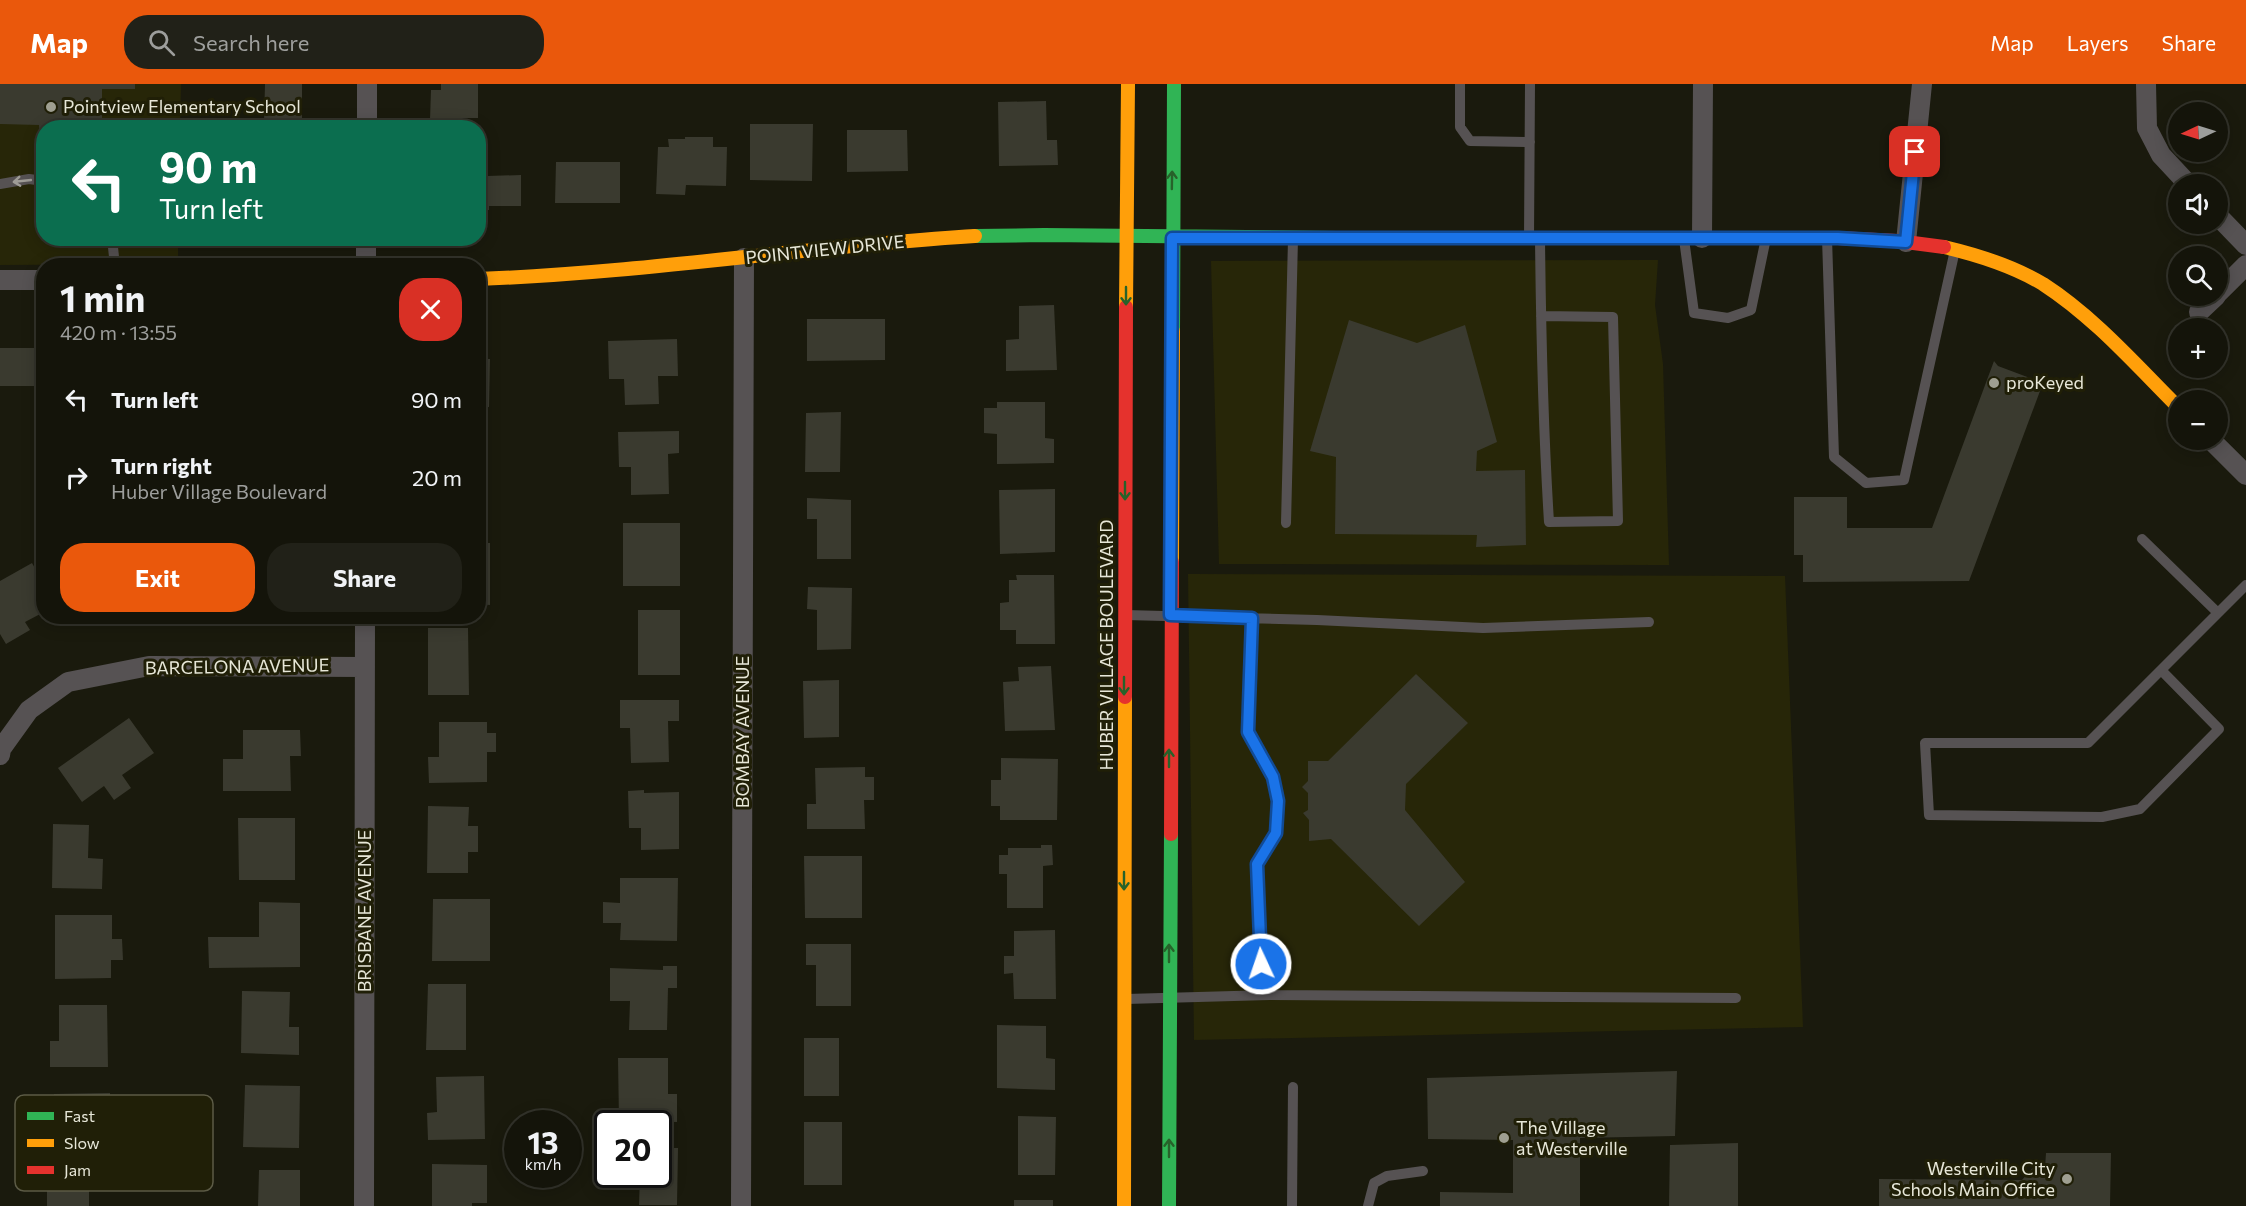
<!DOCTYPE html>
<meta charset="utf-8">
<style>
:root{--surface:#14140a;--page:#212118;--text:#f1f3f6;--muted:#9d9e9c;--line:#33332b;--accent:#ea580c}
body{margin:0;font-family:Commissioner,sans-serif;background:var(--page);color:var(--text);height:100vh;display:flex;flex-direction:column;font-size:22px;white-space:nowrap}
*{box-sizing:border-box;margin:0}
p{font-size:20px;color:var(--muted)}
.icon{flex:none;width:33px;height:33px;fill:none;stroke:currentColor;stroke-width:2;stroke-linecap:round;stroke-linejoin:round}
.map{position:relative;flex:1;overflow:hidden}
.sheet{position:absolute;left:36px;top:174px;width:450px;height:366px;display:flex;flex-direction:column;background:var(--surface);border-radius:24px;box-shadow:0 3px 15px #0003,0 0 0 2px var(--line)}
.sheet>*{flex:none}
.guide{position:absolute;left:36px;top:36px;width:450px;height:126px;border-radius:24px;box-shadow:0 3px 15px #0003,0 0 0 2px var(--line);background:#0b6e4f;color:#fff;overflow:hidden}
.needle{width:39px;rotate:266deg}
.buttons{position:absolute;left:2168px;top:18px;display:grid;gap:12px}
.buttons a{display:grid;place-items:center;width:60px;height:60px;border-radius:50%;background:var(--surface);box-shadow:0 3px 15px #0003,0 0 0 2px var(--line);font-size:30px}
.speed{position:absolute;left:504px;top:1026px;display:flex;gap:12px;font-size:30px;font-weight:700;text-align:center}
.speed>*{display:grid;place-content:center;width:78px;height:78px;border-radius:50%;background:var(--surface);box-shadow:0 3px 15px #0003,0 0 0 2px var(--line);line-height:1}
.speed small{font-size:15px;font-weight:400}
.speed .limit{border:3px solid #111;border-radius:9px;background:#fff;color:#111}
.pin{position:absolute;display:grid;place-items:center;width:51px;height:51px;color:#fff;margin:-26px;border-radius:12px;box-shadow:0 3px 9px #0006}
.me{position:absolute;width:66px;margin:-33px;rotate:357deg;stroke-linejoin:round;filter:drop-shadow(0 0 4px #0008)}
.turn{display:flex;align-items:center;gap:21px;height:126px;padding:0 24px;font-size:27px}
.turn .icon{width:78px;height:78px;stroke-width:2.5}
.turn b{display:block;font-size:42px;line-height:51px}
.round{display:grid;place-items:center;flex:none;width:63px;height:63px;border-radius:24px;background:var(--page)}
.overview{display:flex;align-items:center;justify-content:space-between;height:102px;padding:0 24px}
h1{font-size:36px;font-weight:700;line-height:45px}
.primary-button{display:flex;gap:12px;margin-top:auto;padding:12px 24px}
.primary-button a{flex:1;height:69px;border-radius:24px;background:var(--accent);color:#fff;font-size:24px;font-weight:700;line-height:69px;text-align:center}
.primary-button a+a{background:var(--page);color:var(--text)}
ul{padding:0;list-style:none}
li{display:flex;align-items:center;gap:18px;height:78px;padding:0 24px}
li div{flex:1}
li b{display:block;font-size:22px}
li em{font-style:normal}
header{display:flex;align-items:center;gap:36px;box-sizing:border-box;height:84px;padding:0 30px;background:var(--accent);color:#fff}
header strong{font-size:28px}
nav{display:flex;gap:33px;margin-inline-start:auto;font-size:21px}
.search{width:420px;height:54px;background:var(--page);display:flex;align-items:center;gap:15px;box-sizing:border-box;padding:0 21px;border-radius:24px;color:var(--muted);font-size:22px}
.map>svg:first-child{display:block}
.built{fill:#272608}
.building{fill:#3a3a2f}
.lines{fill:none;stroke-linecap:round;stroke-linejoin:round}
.lane{stroke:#565253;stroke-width:10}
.street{stroke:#565253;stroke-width:20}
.fast{stroke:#30b455;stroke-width:14}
.slow{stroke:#ff9f0a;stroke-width:14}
.jam{stroke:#e5322d;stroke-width:14}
.oneway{stroke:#27622a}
.oneway2{stroke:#9e9c96}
.route-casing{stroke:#114b97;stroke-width:15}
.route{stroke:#1a73e8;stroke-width:10}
.poi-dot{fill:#9f9f91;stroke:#201f07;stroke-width:2}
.labels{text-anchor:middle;stroke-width:6;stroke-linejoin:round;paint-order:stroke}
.poi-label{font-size:18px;fill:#e7e7d8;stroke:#201f07;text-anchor:start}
.street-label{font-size:18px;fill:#e7e7d8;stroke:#201f07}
.key{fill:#201f07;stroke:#5c5b46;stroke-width:1.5}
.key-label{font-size:16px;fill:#e7e7d8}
</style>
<header>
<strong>Map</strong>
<div class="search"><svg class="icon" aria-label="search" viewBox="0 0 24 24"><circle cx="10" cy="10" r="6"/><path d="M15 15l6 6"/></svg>Search here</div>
<nav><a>Map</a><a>Layers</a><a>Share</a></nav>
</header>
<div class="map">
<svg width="2246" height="1122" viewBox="0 0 2246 1122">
<rect width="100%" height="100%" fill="#1a1a0d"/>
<path class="built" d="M 0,0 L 181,0 L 180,43 L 44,44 L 44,154 L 178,155 L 178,180 L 0,181 Z
M 1658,176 L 1655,221 L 1663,280 L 1669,481 L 1219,480 L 1211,177 Z
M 1188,490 L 1785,492 L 1803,943 L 1194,956 Z"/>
<path class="building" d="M 0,0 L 135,0 L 135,5 L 102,5 L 102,44 L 44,44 L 44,64 L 40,64 L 39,41 L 0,40 Z
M 265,0 L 302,0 L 302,38 L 264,38 Z
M 441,0 L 478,0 L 478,34 L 444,34 L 445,36 L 430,36 L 431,6 L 441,6 Z
M 1046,17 L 1047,56 L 1057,56 L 1058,81 L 999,82 L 998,18 Z
M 750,40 L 813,40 L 812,97 L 750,96 Z
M 847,46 L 907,46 L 908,87 L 847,88 Z
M 685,53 L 713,53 L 713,63 L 727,63 L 726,102 L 686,101 L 685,111 L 656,110 L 658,63 L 669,63 L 668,55 L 685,55 Z
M 478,78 L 487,78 L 487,92 L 521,91 L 521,122 L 489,122 L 489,126 L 478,126 Z
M 556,78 L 620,78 L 620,119 L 555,119 Z
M 1054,221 L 1057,286 L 1006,287 L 1006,256 L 1019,255 L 1019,222 Z
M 807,235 L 885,235 L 885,276 L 807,277 Z
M 1349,236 L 1417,259 L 1465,241 L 1497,358 L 1477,367 L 1476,387 L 1525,386 L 1526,461 L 1476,463 L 1477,451 L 1335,450 L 1336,373 L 1310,367 Z
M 677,255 L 678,292 L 658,292 L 659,320 L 625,321 L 624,295 L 609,295 L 608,257 Z
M 0,264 L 44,264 L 44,302 L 0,302 Z
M 478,275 L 490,275 L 489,323 L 482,323 L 481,334 L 478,334 Z
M 1994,277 L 1998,282 L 2043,299 L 1969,497 L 1803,498 L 1803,471 L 1794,471 L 1794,413 L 1847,413 L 1847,444 L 1932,444 Z
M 997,318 L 1045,318 L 1045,354 L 1054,355 L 1054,379 L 997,380 L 997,350 L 984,349 L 984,324 L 997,324 Z
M 841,328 L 840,388 L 805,388 L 806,329 Z
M 679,347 L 679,369 L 668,370 L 669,410 L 631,411 L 631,383 L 619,383 L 618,348 Z
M 1055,405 L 1055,468 L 1000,470 L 999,406 Z
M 807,414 L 851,416 L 851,475 L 817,475 L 817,435 L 807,435 Z
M 623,439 L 680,439 L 680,502 L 623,502 Z
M 478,459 L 490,459 L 490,521 L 478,520 Z
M 32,479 L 44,500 L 44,528 L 25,538 L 30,546 L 6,560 L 0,550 L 0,497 Z
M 1016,491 L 1054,491 L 1055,560 L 1016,560 L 1016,546 L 1000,546 L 1000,519 L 1009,518 L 1009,496 L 1017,496 Z
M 808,503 L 852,504 L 851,565 L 817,566 L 817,526 L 807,525 Z
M 638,526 L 680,526 L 680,591 L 638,591 Z
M 428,544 L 468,544 L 469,611 L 428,611 Z
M 1051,582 L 1055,646 L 1005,647 L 1003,598 L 1019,597 L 1018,583 Z
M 1416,590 L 1468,639 L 1406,700 L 1405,726 L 1465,798 L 1419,842 L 1331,755 L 1309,757 L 1309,736 L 1303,729 L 1308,726 L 1308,709 L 1302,703 L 1308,697 L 1308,677 L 1328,677 Z
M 839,596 L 839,653 L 804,654 L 803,597 Z
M 620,616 L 679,616 L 679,637 L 668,637 L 669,678 L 631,679 L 630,644 L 620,644 Z
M 129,634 L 154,669 L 122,691 L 131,704 L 114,716 L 104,702 L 82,718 L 58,684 Z
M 439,638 L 487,638 L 487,649 L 496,649 L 496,668 L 487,668 L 487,698 L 429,699 L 428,673 L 439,673 Z
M 243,646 L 300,646 L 301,672 L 290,672 L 291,707 L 223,707 L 223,675 L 243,675 Z
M 1001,674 L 1058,675 L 1057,736 L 1000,736 L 1000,722 L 991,722 L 991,696 L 1001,696 Z
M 865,683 L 865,693 L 874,693 L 874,716 L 864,716 L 865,745 L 807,745 L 807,720 L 816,720 L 815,684 Z
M 644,706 L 644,709 L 679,708 L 679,765 L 641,766 L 641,744 L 629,744 L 628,707 Z
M 428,722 L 469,723 L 468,742 L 478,742 L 478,768 L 468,768 L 468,789 L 427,789 Z
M 238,734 L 295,734 L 295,796 L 239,796 Z
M 53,740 L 89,741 L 88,774 L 103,775 L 102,805 L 52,804 Z
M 1041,761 L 1052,761 L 1053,781 L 1043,782 L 1043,824 L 1007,824 L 1007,790 L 999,790 L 999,771 L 1008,771 L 1008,764 L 1041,764 Z
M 804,772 L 862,772 L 862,834 L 805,834 Z
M 620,794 L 678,794 L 677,857 L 620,856 L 621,839 L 603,839 L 603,818 L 620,819 Z
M 433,815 L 490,815 L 490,877 L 432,877 Z
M 259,818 L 300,819 L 300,883 L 209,884 L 208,853 L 259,853 Z
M 55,831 L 112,831 L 112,855 L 122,855 L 123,876 L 111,876 L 111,894 L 55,895 Z
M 1055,846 L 1056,915 L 1014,915 L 1013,889 L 1004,890 L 1004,872 L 1014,872 L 1014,847 Z
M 806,860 L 851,860 L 851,922 L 816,922 L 816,881 L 806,881 Z
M 663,882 L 677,882 L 677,904 L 668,904 L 667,946 L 629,946 L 630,917 L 610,917 L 610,884 L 663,886 Z
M 428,900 L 466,900 L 466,966 L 426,966 Z
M 242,907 L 290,908 L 289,943 L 299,943 L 299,971 L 241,969 Z
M 59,921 L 107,921 L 108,983 L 50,983 L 50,957 L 59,957 Z
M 997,941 L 1046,942 L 1046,974 L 1055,975 L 1055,1006 L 997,1004 Z
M 804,954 L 839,954 L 839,1012 L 804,1012 Z
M 618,974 L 668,974 L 668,1010 L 677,1010 L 677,1038 L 619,1037 Z
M 1677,987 L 1675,1052 L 1580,1054 L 1580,1122 L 1440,1122 L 1440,1108 L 1513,1109 L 1513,1056 L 1428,1055 L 1427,994 Z
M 484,992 L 485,1055 L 428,1056 L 427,1029 L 437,1028 L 436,993 Z
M 245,1001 L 300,1002 L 299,1064 L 243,1063 Z
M 110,1009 L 110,1072 L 54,1072 L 54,1010 Z
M 1018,1032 L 1056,1033 L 1055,1091 L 1018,1091 Z
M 804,1038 L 842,1038 L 842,1101 L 804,1101 Z
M 1738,1059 L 1738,1122 L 1669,1122 L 1670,1061 Z
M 658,1064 L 678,1064 L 677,1121 L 639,1121 L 640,1090 L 658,1090 Z
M 2046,1069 L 2111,1069 L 2110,1122 L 1879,1122 L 1879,1095 L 2022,1096 L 2039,1077 L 2045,1084 Z
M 432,1080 L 487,1081 L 487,1119 L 472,1119 L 472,1122 L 432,1122 Z
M 259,1086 L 300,1086 L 300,1122 L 258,1122 Z
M 47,1096 L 89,1096 L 89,1122 L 47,1122 Z
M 1014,1116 L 1053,1116 L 1053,1122 L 1014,1122 Z"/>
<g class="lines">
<path class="lane" d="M 1460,0 L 1460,43 L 1470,57 L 1530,58
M 0,100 L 29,95 L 44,97
M 112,154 L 115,182
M 1529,154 L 1530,0
M 1827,154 L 1834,373 L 1866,399 L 1904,396 L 1955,166
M 1540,155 C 1541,249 1543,343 1549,438 L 1618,437 L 1613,233 L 1541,232
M 1684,155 L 1694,229 L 1728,234 L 1751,226 L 1766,154
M 1286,439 L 1293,155
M 2142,455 L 2218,529
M 1125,531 L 1317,536 L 1483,544 L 1649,538
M 1252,534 L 1248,648 L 1273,693 L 1278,717 L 1276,749 L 1257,780 L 1261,880 L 1270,911 L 1736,914
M 2161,586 L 2219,645 L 2140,725 L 2102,733 L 1929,731 L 1925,659 L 2088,659 L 2246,501
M 1126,915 L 1270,911
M 1292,1122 L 1293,1003
M 1368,1122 L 1374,1099 L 1387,1092 L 1423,1087"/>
<path class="street" d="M 2146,0 L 2147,44 L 2161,71 L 2188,100
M 367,44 L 367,0
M 2217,131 L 2246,161
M 1702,154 L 1703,0
M 1906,158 L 1922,0
M 366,182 L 366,154
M 0,196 L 44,196
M 2217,210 L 2246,181
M 2199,228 L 2216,212
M 2211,356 L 2246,391
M 0,671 L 1,665 L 29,626 L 68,598 L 149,582 L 365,583
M 364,1122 L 365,532
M 741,1122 L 744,174"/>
<path class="fast" d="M 975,152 L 1044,151 L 1337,154
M 1173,247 L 1174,0
M 1169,1122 L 1171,750"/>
<path class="slow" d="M 1337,154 L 1651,154
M 1944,163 C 1978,171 2013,182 2043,200 C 2094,233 2135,280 2178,323
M 478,195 C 644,189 809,162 975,152
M 1126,223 L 1128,0
M 1172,478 L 1173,247
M 1124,1122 L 1125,613"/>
<path class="jam" d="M 1651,154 L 1838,154 L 1898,157 L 1944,163
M 1125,613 L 1126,223
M 1171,750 L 1172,478"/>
</g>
<defs><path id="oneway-shaft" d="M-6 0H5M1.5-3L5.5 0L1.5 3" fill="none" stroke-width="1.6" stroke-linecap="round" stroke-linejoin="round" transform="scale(1.5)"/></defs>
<g class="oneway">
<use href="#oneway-shaft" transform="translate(1172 96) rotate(-89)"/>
<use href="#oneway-shaft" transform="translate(1126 212) rotate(90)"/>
<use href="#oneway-shaft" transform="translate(1125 407) rotate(90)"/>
<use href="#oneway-shaft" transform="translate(1124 602) rotate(90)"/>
<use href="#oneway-shaft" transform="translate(1169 674) rotate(-90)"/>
<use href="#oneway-shaft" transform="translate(1124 797) rotate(90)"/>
<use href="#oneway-shaft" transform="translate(1169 869) rotate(-90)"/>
<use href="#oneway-shaft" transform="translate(1169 1064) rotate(-90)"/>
</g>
<use class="oneway2" href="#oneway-shaft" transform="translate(22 97) rotate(174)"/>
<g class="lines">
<defs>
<path id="route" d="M 1261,880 L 1257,780 L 1276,749 L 1278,717 L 1273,693 L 1248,648 L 1252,534 L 1170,531 L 1172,154 L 1838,154 L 1906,158 L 1915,68"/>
</defs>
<use href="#route" class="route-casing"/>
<use href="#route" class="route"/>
</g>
<g class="poi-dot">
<circle cx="51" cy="23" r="6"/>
<circle cx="1994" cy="299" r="6"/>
<circle cx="1504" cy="1054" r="6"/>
<circle cx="2067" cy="1095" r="6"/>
</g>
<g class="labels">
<g class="poi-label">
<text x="63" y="29">Pointview Elementary School</text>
<text x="2006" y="305">proKeyed</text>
<text x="1516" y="1050">The Village<tspan x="1516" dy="21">at Westerville</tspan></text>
<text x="2055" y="1091" text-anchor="end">Westerville City<tspan x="2055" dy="21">Schools Main Office</tspan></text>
</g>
<g class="street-label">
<text transform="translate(825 166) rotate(-6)" y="6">POINTVIEW DRIVE</text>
<text transform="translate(1107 561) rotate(-90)" y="6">HUBER VILLAGE BOULEVARD</text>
<text transform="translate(237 583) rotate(-1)" y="6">BARCELONA AVENUE</text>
<text transform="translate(743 648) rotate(-90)" y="6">BOMBAY AVENUE</text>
<text transform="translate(365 827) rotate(-90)" y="6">BRISBANE AVENUE</text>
</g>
</g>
<rect x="15" y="1011" width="198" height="96" rx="9" class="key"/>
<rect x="27" y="1028" width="27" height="8" fill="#30b455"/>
<rect x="27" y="1055" width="27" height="8" fill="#ff9f0a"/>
<rect x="27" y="1082" width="27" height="8" fill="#e5322d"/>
<g class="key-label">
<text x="64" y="1038">Fast</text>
<text x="64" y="1065">Slow</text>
<text x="64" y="1092">Jam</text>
</g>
</svg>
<div class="buttons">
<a><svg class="needle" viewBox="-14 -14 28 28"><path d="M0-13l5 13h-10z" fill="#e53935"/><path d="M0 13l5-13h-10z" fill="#9d9e9c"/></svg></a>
<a><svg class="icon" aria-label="sound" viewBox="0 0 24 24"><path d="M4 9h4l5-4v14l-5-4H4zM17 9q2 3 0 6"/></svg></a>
<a><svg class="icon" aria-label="search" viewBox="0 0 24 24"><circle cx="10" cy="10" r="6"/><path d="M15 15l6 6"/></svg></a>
<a>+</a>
<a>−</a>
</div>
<div class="speed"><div>13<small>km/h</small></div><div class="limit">20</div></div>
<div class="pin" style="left:1915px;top:68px;background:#d93025"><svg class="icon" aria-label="arrive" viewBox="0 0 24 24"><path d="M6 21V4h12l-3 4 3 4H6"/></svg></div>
<svg class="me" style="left:1261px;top:880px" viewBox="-20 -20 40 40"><circle r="17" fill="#1a73e8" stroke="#fff" stroke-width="3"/><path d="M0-11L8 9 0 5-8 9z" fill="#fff"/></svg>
<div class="guide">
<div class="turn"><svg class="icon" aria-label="left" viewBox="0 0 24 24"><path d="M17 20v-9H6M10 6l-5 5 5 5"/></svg><div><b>90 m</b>Turn left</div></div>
</div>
<section class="sheet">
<div class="overview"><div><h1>1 min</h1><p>420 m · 13:55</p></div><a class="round" style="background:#d93025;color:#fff"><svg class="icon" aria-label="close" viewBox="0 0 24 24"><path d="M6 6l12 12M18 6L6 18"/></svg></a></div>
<ul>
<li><svg class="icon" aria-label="left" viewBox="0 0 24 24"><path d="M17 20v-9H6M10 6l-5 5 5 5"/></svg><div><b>Turn left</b></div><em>90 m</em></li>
<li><svg class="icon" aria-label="right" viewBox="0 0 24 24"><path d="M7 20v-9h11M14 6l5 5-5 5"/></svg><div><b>Turn right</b><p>Huber Village Boulevard</p></div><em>20 m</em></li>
</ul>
<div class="primary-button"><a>Exit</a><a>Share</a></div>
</section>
</div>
